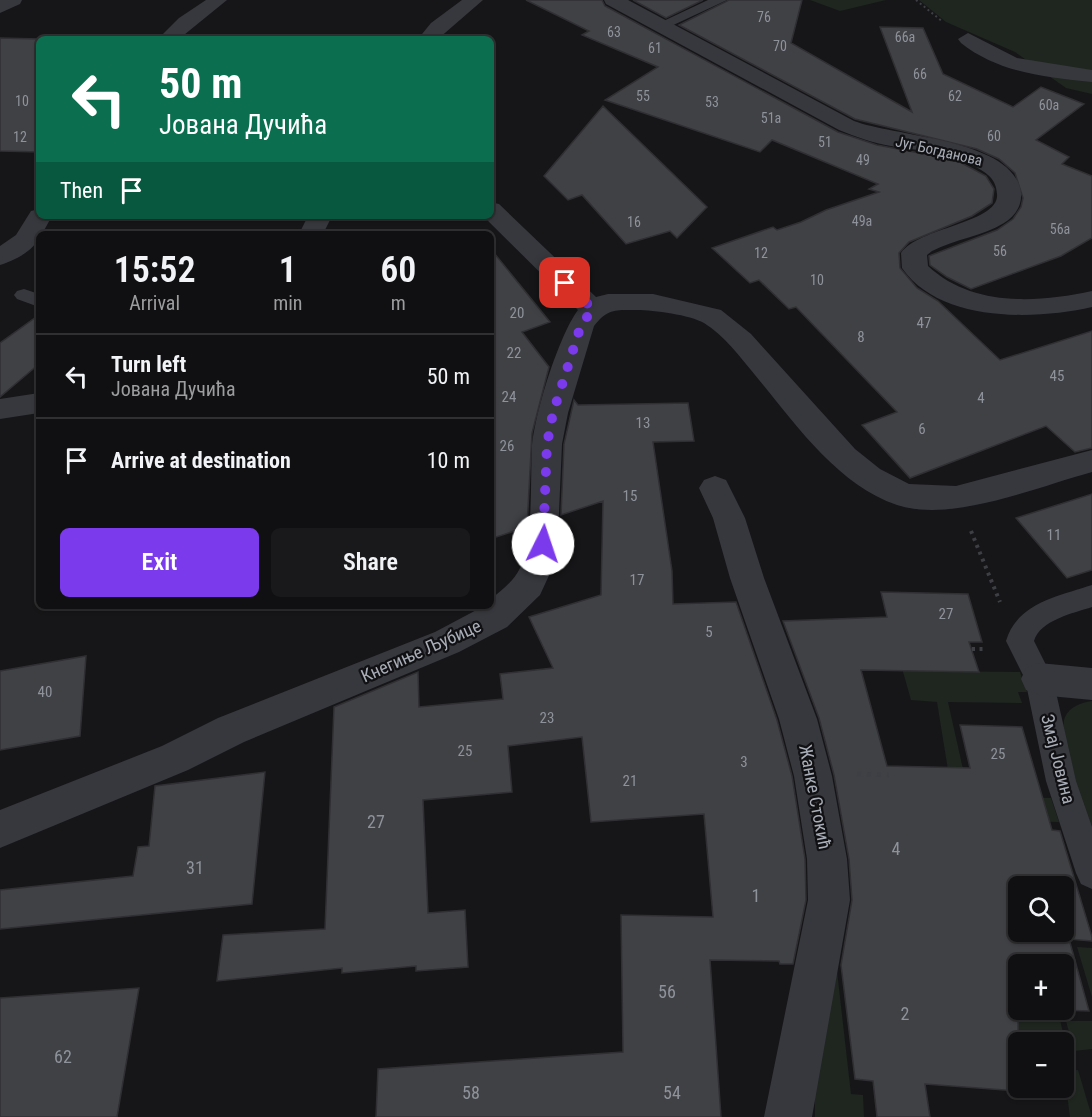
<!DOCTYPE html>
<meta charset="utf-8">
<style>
:root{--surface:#101012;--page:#19191b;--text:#f1f3f6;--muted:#9c9d9f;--line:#303032;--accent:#7c3aed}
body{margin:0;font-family:"Roboto Condensed",sans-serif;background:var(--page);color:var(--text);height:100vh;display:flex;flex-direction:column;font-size:22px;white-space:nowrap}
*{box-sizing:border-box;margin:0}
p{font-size:20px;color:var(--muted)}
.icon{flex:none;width:33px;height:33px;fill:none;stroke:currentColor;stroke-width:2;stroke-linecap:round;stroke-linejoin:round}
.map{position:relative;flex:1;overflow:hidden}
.panel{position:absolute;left:36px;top:231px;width:458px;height:378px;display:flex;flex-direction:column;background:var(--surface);border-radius:9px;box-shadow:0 2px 4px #0004,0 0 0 2px var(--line)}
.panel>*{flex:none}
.hud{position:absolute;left:36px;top:36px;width:458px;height:183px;border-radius:9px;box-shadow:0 2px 4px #0004,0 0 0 2px var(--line);background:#0b6e4f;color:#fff;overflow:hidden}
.buttons{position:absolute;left:1008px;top:876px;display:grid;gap:12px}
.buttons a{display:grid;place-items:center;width:66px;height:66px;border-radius:9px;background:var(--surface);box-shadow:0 2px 4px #0004,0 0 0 2px var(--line);font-size:30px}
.pin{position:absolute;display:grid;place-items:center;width:51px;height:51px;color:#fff;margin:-26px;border-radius:12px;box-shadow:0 3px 9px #0006}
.me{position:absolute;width:66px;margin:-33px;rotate:4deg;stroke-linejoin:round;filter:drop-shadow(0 0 4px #0008)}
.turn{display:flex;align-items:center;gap:21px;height:126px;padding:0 24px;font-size:27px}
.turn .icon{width:78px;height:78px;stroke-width:2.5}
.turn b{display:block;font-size:42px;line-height:51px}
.then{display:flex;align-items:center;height:57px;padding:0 24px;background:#0003;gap:12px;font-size:22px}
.eta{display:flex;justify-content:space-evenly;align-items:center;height:102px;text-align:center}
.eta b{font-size:36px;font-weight:600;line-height:42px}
.action{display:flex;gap:12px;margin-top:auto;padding:12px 24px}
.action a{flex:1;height:69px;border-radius:9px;background:var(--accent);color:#fff;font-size:24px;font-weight:600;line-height:69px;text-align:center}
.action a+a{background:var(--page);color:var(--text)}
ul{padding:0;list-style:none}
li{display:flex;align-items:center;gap:18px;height:84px;padding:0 24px;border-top:2px solid var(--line)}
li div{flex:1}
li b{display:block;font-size:22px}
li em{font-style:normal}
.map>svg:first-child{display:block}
.green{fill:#1e261f}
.building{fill:#404145;stroke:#303034;stroke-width:1.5;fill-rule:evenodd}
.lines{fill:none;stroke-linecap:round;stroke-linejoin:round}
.path-far2{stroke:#3d3f44;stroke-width:2;stroke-dasharray:2 3;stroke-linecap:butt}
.path-far1{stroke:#3d3f44;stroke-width:4;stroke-dasharray:3 4.5;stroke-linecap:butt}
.path{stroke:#3d3f44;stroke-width:4.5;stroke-dasharray:4 6;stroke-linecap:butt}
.lane{fill:#37383d;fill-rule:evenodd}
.street{fill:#37383d;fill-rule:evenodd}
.route{stroke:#7c3aed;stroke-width:10;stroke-dasharray:0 18}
.labels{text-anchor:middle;stroke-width:4.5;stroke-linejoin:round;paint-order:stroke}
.far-number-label{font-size:14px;fill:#8e929b}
.far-street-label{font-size:15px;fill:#a8adb8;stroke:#111113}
.number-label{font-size:15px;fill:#8e929b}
.street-label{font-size:18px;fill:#a8adb8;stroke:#111113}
.near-number-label{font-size:18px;fill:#8e929b}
</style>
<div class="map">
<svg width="1092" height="1117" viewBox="0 0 1092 1117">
<rect width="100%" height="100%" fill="#161618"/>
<path class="green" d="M 810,0 L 886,0 L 840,11 Z
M 919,0 L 1092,0 L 1092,94 L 1066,88 L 1015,52 L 946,22 Z
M 898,654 L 921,671 L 1020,672 L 1027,692 L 1018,692 L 1022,703 L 948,702 L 969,796 L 1051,798 L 1059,822 L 965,820 L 1010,1017 L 1060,1020 L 1070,1062 L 1064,1063 L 1064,1042 L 1018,1042 L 1018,1058 L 994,1054 L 937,702 L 911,700 Z
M 1092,701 L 1092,831 C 1084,809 1057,738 1065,717 C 1070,706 1081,703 1092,701 Z
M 1077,947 L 1092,948 L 1092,997 Z
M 836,962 L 851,1094 L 863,1095 L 864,1117 L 815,1117 L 815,1089 Z
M 1066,1021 L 1092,1021 L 1092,1049 L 1074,1051 Z
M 1078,1070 L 1092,1117 L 1070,1117 L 1064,1071 Z"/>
<path class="building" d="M 526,0 L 602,0 L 605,6 L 838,132 L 877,145 L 956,160 L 986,176 L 994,189 L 992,203 L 972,216 L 909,242 L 899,253 L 900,268 L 917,288 L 938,301 L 1000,360 L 1092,331 L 1092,448 L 1075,452 L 1046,426 L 910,478 L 862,425 L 897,412 L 796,307 L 789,309 L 759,280 L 750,283 L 712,248 L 773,227 L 777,230 L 801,222 L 826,210 L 879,192 L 869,189 L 878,184 L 772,140 L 760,152 L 605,100 L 658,67 L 582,35 L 589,31 Z
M 633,0 L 703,0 L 666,18 Z
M 729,0 L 802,0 L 791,43 L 912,112 L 880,27 L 923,28 L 943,74 L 1013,107 L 1041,87 L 1084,104 L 1036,140 L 1069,157 L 1062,164 L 1092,176 L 1092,238 L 1061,256 L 971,289 L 947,277 L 930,265 L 929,256 L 997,230 L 1013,219 L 1021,207 L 1023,198 L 1015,173 L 999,159 L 977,149 L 855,119 L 679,25 Z
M 0,38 L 39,39 L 39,152 L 0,151 Z
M 603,106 L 707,207 L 677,238 L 670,231 L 626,244 L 582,195 L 568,200 L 544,176 Z
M 490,248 L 550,322 L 522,332 L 549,367 L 532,433 L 527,527 L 490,539 Z
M 39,315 L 39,364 L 0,397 L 0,343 Z
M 574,400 L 578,405 L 688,403 L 694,441 L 653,442 L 672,571 L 673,604 L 736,602 L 777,720 L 792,776 L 805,859 L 806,900 L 793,964 L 780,964 L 779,961 L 710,960 L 721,1117 L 376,1117 L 378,1069 L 623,1052 L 621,915 L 713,917 L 704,814 L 591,822 L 582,737 L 508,746 L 512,792 L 423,800 L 428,913 L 465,910 L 468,967 L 416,971 L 416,966 L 342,973 L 342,968 L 217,981 L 223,935 L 325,929 L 334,707 L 418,672 L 419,707 L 503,699 L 500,674 L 553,668 L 529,617 L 601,595 L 603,501 L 561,515 L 564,444 Z
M 1092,494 L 1092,570 L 1067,578 L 1016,518 Z
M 881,592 L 968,594 L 982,642 L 969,642 L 979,672 L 861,670 L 887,766 L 970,768 L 960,725 L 1022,727 L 1052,830 L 1060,831 L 1092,937 L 1092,941 L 1069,939 L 1089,1011 L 1059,1010 L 1064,1010 L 1064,964 L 1018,964 L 1018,1091 L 925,1084 L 930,1117 L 877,1117 L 873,1081 L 855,1079 L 841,965 L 852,900 L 849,859 L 834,775 L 819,718 L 783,621 L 887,617 ZM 1018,886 L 1064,886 L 1064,932 L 1018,932 Z
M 86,656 L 80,736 L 0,750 L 0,671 Z
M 265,772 L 252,904 L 0,929 L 0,890 L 133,876 L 138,847 L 149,846 L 155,786 Z
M 139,988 L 117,1117 L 0,1117 L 0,998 Z"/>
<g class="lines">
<path class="path-far2" d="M 916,0 L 943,22"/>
<path class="path-far1" d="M 971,531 L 1000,602
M 972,649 L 983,649"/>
<path class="path" d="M 857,774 L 889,775"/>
<path class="lane" d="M 708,0 L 727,0 L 667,28 L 662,29 L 655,25 Z
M 24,289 L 39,294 L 39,307 L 17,299 L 14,295 L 17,291 Z
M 1092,585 L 1092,607 C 1074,613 1040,620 1034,641 L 1053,679 L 1076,781 L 1092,827 L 1092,889 L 1081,884 L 1076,873 L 1046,781 L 1025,679 L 1006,641 C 1017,603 1059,596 1092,585 Z"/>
<path class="street" d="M 0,0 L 22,0 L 20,4 L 0,13 Z
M 206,0 L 227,0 L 179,39 L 158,39 L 179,18 Z
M 462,0 L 483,0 L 438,39 L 418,39 L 431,23 Z
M 604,0 L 628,0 L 854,121 C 896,137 1015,139 1021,193 C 1022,206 1015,216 1004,223 C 983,236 955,239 932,251 L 927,255 L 928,266 C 972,307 1037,303 1092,291 L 1092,307 C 1035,320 940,323 902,268 L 901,253 C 919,227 1000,223 997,194 C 996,179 988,174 976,167 C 952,152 919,151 891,146 C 873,143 856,137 839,130 L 606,4 Z
M 968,33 L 1017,58 L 1092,70 L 1092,82 C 1045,77 999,73 961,43 L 958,39 Z
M 490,202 L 499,204 L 596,297 L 608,294 L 653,294 L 721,310 L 751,334 L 855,449 L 880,469 L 909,484 L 956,486 L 1092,450 L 1092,472 C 1037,487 952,523 897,505 C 836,484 795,423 755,375 C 740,357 724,335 704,323 C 690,315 654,310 637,310 C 616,310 608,308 594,326 L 568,413 L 562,444 L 557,558 L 540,595 L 507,627 L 459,652 L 244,742 L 188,770 L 0,848 L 0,810 L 162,746 L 218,718 L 435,632 L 484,606 L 490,606 L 490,600 C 500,591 513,582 519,570 C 534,545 530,479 532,448 C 534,415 559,335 578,310 L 483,216 L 490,216 Z
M 39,209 L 39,216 L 52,216 L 42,234 L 39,234 C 39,249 13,261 0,265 L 0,246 L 16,235 L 31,211 Z
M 308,216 L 332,216 L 323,234 L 299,234 Z
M 39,393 L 39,413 L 0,419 L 0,399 Z
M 715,476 L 726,480 L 745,518 L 764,578 L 817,719 L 832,776 L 847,859 L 850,900 L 812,1117 L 764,1117 L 808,900 L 807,859 L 794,776 L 779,719 L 730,578 L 713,518 L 699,488 L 704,480 Z
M 1039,663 L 1092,668 L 1092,700 L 1039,695 L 1026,690 L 1021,679 L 1026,668 Z"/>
</g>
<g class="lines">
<path class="route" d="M 543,544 L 547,444 L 553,413 L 581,325 L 593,309 L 565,283"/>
</g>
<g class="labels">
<g class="far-number-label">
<text x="764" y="22">76</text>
<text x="614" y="37">63</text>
<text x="905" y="42">66a</text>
<text x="780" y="51">70</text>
<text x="655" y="53">61</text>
<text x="920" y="79">66</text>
<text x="643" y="101">55</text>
<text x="955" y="101">62</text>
<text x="22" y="106">10</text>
<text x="712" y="107">53</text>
<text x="1049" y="110">60a</text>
<text x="771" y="123">51a</text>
<text x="994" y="141">60</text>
<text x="20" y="142">12</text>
<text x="825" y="147">51</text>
<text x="863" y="165">49</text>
<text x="862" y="226">49a</text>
<text x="634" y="227">16</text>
<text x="1060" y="234">56a</text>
<text x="1000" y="256">56</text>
<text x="761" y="258">12</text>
<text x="817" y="285">10</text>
</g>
<g class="far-street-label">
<text transform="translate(939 151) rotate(13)" y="5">Југ Богданова</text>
</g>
<g class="number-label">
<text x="517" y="318">20</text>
<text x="924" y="328">47</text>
<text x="861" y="342">8</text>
<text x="514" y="358">22</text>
<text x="1057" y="381">45</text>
<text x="509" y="402">24</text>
<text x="981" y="403">4</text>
<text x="643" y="428">13</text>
<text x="922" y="434">6</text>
<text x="507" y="451">26</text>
<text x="630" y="501">15</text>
<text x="1054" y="540">11</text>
<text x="637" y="585">17</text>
<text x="946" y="619">27</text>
<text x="709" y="637">5</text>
<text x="45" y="697">40</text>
<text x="547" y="723">23</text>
<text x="465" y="756">25</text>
<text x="998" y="759">25</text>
<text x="744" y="767">3</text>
<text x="630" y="786">21</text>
</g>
<g class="street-label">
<text transform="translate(421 651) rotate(-24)" y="6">Кнегиње Љубице</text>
<text transform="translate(1058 759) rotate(76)" y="6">Змај Јовина</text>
<text transform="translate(815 797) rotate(79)" y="6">Жанке Стокић</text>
</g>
<g class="near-number-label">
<text x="376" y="828">27</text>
<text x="896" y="855">4</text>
<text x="195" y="874">31</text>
<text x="756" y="902">1</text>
<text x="667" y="998">56</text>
<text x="905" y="1020">2</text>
<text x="63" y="1063">62</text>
<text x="471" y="1099">58</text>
<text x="672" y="1099">54</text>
</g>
</g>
</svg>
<div class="buttons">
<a><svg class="icon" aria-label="search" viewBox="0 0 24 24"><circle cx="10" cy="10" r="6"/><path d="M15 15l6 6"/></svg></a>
<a>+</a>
<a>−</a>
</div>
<div class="pin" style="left:565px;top:283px;background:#d93025"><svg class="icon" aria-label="arrive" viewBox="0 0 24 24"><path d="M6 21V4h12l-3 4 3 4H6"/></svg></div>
<svg class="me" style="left:543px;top:544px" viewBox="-20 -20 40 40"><circle r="19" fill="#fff"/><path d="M0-13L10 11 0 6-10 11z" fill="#7c3aed"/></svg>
<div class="hud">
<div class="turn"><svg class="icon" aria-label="left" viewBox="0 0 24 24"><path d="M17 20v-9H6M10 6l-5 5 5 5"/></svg><div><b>50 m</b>Јована Дучића</div></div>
<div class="then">Then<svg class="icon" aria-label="arrive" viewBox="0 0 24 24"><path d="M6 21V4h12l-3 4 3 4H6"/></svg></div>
</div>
<section class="panel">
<div class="eta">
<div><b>15:52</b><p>Arrival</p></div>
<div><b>1</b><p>min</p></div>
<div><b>60</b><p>m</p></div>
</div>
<ul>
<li><svg class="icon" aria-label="left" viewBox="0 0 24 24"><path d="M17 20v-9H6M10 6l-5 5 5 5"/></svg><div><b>Turn left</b><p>Јована Дучића</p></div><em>50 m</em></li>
<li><svg class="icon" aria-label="arrive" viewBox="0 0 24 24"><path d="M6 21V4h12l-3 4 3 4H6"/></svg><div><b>Arrive at destination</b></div><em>10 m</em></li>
</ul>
<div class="action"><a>Exit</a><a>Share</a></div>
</section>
</div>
